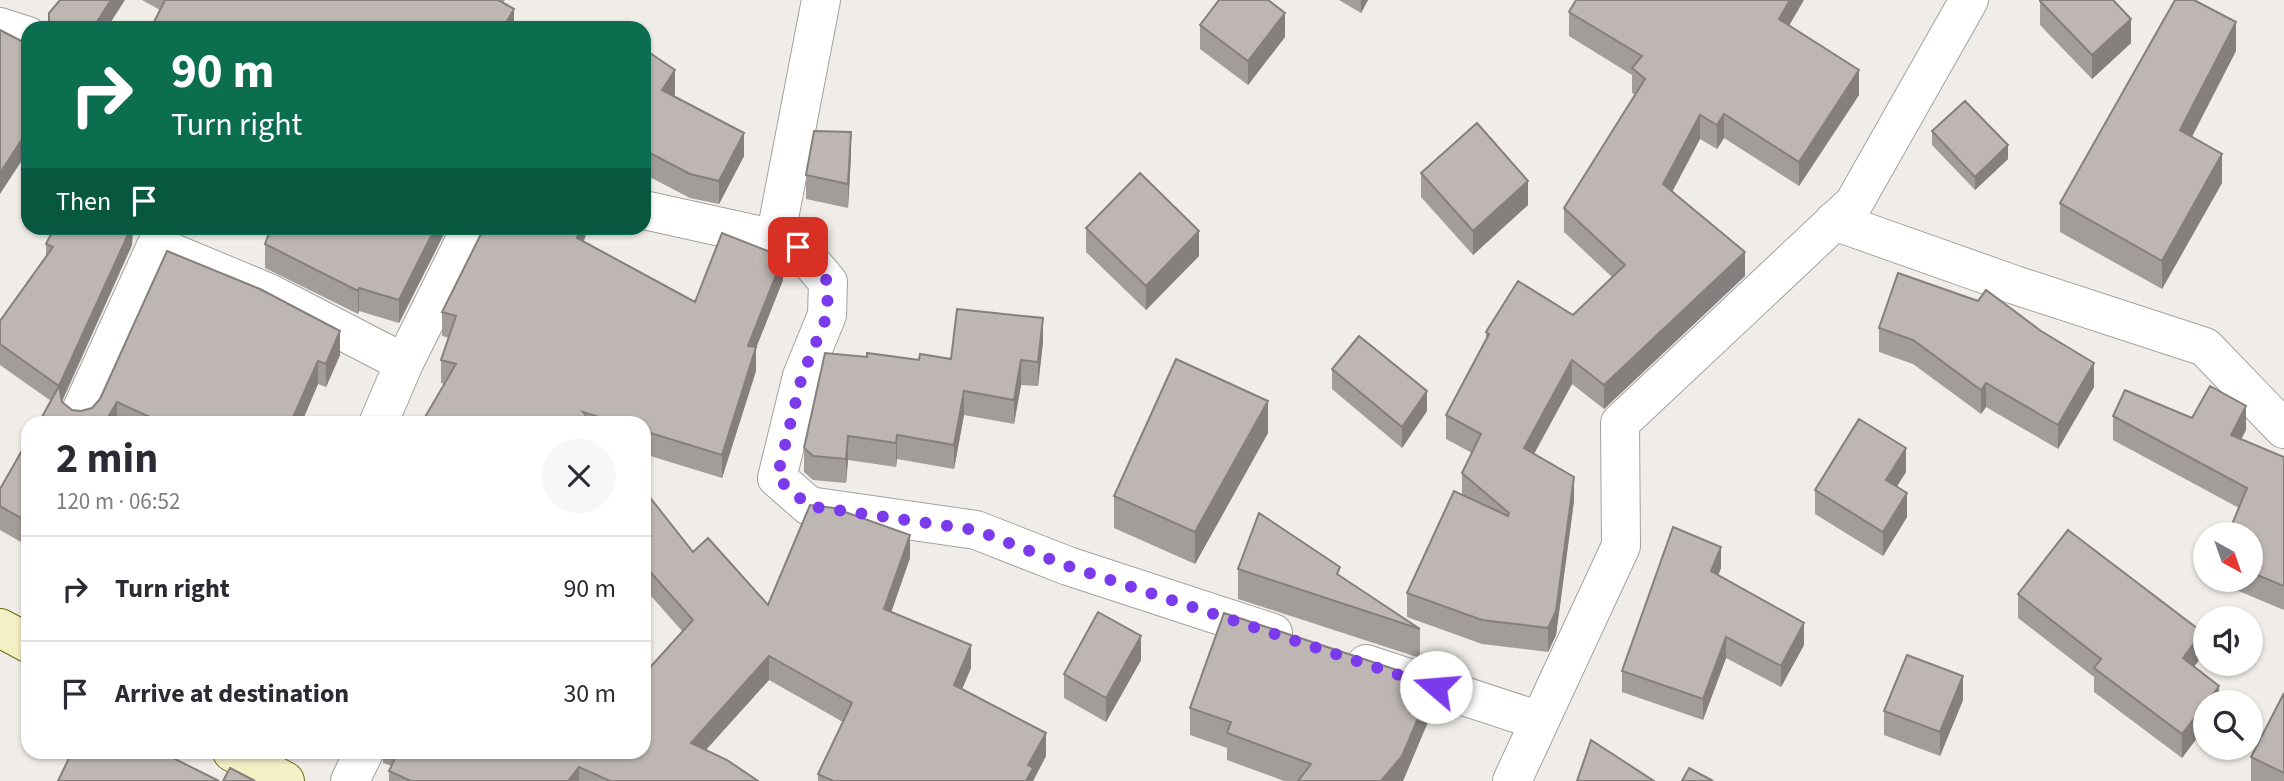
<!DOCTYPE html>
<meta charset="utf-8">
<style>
:root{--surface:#fff;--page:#f7f7f7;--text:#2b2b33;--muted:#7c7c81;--line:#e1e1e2}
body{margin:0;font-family:"Source Sans 3",sans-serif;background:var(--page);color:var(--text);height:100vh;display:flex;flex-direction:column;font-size:26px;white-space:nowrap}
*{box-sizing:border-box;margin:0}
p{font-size:23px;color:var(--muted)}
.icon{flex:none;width:38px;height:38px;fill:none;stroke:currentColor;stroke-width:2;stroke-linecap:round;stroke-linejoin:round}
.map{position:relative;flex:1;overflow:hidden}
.details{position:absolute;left:21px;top:416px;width:630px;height:343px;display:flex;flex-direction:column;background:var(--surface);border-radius:21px;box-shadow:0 2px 5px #0004}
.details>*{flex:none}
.banner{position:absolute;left:21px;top:21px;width:630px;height:214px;border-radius:21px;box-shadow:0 2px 5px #0004;background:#0b6e4f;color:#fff;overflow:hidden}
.needle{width:46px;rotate:140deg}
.buttons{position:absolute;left:2193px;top:522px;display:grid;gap:14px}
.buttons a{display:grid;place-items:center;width:70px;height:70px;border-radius:50%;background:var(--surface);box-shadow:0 2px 5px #0004;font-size:35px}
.pin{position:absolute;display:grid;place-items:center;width:60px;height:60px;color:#fff;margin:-30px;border-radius:14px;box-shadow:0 4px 10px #0006}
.me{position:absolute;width:77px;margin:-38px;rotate:288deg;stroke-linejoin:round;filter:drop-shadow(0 0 5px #0008)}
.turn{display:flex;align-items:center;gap:24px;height:147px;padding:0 35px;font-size:32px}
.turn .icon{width:91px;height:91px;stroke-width:2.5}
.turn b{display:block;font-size:49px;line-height:60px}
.then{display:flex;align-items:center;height:66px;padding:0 35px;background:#0003;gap:14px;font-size:26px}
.round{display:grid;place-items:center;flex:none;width:74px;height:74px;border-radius:37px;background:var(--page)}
.overview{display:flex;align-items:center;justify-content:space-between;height:119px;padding:0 35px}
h1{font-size:42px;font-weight:700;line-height:52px}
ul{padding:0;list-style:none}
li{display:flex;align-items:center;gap:21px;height:105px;padding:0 35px;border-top:2px solid var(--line)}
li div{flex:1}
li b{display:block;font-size:26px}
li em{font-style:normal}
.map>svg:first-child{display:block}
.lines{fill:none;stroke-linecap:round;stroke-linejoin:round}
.street-casing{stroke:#a2a2a2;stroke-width:40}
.secondary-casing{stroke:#6e6d12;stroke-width:40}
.street{stroke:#fff;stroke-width:38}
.secondary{stroke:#f3f0c5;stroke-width:38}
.wall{fill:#a39d99}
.shaded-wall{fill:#857f7d}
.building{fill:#beb6b2;stroke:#857f7d;stroke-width:2}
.route{stroke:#7c3aed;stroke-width:12;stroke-dasharray:0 21.6}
</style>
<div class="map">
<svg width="2284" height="781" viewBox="0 0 2284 781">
<rect width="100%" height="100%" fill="#f0ede9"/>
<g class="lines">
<defs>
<path id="street" d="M 0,27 L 28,36
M 644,210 L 775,239 L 821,0
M 1834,221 L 2015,285 L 2205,347 L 2284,429
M 775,239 L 798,247 L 828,282 L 827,315 L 802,376 L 777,478 L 809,506 L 976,530 L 1068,566 L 1273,633
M 80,413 L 156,246 L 269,293 L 404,363
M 378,424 L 404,363 L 471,228
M 1366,664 L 1540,721
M 350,781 L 364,752
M 1512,781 L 1621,546 L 1620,423 L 1854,203 L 1969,0"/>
<path id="secondary" d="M 0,628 L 28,643
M 232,752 L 285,781"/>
</defs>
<use href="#street" class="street-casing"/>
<use href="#secondary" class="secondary-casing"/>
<use href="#street" class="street"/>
<use href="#secondary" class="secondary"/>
</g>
<path class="wall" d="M 142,0 L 505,0 L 503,3 L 514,28 L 160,10 Z
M 1339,0 L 1368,0 L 1361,13 Z
M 2040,1 L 2131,43 L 2092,79 L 2040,25 Z
M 1569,12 L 1789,25 L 1859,95 L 1799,186 L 1724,138 L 1717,149 L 1700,139 L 1672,192 L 1745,276 L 1604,409 L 1572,384 L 1534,454 L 1574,501 L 1556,635 L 1548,652 L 1482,644 L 1407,617 L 1407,593 L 1462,495 L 1462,473 L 1472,453 L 1446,439 L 1446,415 L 1486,341 L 1486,332 L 1573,315 L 1612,277 L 1564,232 L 1564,208 L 1635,95 L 1632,93 L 1632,75 L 1569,36 Z
M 1200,25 L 1285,37 L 1248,85 L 1200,49 Z
M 644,49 L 675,94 L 674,96 L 744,156 L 719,204 L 690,198 L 644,174 Z
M 2236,51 L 2192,137 L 2222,183 L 2162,289 L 2060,232 L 2060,203 Z
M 1932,131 L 2008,159 L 1975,190 L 1932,145 Z
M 851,156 L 848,208 L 806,199 L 806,175 Z
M 1421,173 L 1528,205 L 1473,255 L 1421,197 Z
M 54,228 L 133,228 L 132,245 L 62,402 L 72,410 L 81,411 L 92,408 L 340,355 L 326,387 L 318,384 L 301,424 L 38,424 L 51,401 L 0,365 L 0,321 L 46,257 L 46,244 Z
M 271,228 L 447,228 L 399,323 L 359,311 L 358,314 L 265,268 L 265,244 Z
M 484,228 L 588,228 L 584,241 L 695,302 L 783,280 L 756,348 L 756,371 L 722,478 L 644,454 L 644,424 L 421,424 L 444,384 L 441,383 L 441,360 L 449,338 L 442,336 L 442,312 Z
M 1086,228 L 1199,256 L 1146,310 L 1086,252 Z
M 1879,328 L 2094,387 L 2058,449 L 1986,407 L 1981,414 L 1913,364 L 1879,352 Z
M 1043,342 L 1038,386 L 1021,385 L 1014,424 L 964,415 L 954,469 L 897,459 L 896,467 L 848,460 L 846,483 L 813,480 L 804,472 L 804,448 L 867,357 L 919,360 L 951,359 Z
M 1332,369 L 1427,411 L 1402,448 L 1332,389 Z
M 2113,416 L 2192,418 L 2246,430 L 2241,439 L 2284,457 L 2284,610 L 2217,582 L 2217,579 L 2250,579 L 2250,534 L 2239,508 L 2113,440 Z
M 1268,433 L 1195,564 L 1114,528 L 1114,496 Z
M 28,440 L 28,546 L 0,530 L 0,506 Z
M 1906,472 L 1896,487 L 1907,517 L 1883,556 L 1815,514 L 1815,490 Z
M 644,490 L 693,552 L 768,605 L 910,558 L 891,612 L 971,668 L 962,689 L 1046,756 L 1033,781 L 818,781 L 818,774 L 843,722 L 769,680 L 706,750 L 758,781 L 389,781 L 389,771 L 392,766 L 383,763 L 383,752 L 644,752 L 682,631 L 644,588 Z
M 1721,568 L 1718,576 L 1804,645 L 1781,687 L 1726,658 L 1703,720 L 1622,692 L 1622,671 Z
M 1238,569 L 1340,576 L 1420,629 L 1420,658 L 1238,599 Z
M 2018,594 L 2202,656 L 2194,667 L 2219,702 L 2182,758 L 2094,692 L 2094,677 L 2018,618 Z
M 1141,660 L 1106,722 L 1064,698 L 1064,674 Z
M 1415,683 L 1430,717 L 1403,781 L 1284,781 L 1227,760 L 1227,748 L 1190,735 L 1190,708 Z
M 2284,693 L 2284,781 L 2251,781 L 2251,757 Z
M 1963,700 L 1940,756 L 1884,735 L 1884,711 Z"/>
<path class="shaded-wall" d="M 111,0 L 125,0 L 107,28 L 93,28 Z
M 1361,0 L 1368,0 L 1361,13 Z
M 1790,0 L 1804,0 L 1779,43 L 1779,19 Z
M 514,9 L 514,28 L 503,28 Z
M 1285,13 L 1285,37 L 1248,85 L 1248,61 Z
M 2131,19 L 2131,43 L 2092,79 L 2092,55 Z
M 2236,22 L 2236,51 L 2180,159 L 2180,130 Z
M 675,70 L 675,94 L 662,113 L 662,90 Z
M 1859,70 L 1859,95 L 1799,186 L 1799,162 Z
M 1724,114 L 1724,138 L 1717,149 L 1717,125 Z
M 1700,115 L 1700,139 L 1663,209 L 1663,184 Z
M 28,130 L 28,151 L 0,194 L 0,173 Z
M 851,132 L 851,156 L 848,208 L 848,184 Z
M 744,133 L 744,156 L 719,204 L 719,181 Z
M 2008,145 L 2008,159 L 1975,190 L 1975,177 Z
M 2222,154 L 2222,183 L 2162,289 L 2162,261 Z
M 1528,181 L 1528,205 L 1473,255 L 1473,231 Z
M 124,228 L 133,228 L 132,245 L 59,407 L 59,386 Z
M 435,228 L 447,228 L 399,323 L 399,300 Z
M 581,228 L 588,228 L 577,261 L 577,238 Z
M 1199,231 L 1199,256 L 1146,310 L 1146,286 Z
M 1745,252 L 1745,276 L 1604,409 L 1604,385 Z
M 783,257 L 783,280 L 756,348 L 756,371 L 722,478 L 722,455 L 748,346 Z
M 359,288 L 359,311 L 358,314 L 358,291 Z
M 1043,318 L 1043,342 L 1038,386 L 1038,362 Z
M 340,331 L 340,355 L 326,387 L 326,364 Z
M 1021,360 L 1021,385 L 1014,424 L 1014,400 Z
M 1572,360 L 1572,384 L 1524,472 L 1524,448 Z
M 318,361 L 318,384 L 301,424 L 290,424 Z
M 2094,363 L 2094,387 L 2058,449 L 2058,425 Z
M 1986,383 L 1986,407 L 1981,414 L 1981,390 Z
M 964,391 L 964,415 L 954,469 L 954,445 Z
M 1427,391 L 1427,411 L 1402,448 L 1402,427 Z
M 1268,401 L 1268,433 L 1195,564 L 1195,532 Z
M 117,402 L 117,424 L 104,424 Z
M 2246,406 L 2246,430 L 2231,459 L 2231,435 Z
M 897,435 L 897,459 L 896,467 L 896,443 Z
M 848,436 L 848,460 L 846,483 L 846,459 Z
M 1906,448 L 1906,472 L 1886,504 L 1886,480 Z
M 1574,477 L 1574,501 L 1556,635 L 1548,652 L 1548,628 Z
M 1907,493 L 1907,517 L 1883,556 L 1883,532 Z
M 910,535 L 910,558 L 884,633 L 884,609 Z
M 1721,547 L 1721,568 L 1711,593 L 1711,571 Z
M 1804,623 L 1804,645 L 1781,687 L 1781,666 Z
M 2202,632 L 2202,656 L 2183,682 L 2183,658 Z
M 1141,636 L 1141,660 L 1106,722 L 1106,698 Z
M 1726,637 L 1726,658 L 1703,720 L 1703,699 Z
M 971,645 L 971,668 L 954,708 L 954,685 Z
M 769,656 L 769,680 L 691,766 L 691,743 Z
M 1963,676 L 1963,700 L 1940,756 L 1940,732 Z
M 2219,686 L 2219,702 L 2207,702 Z
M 1430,690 L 1430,717 L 1403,781 L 1381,781 Z
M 2205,704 L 2205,728 L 2182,758 L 2182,734 Z
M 1046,733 L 1046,756 L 1033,781 L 1026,781 L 1028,765 Z
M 579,767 L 579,781 L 568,781 Z"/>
<path class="building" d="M 60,0 L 111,0 L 93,28 L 44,28 L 49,22 L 49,13 Z
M 165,0 L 498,0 L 514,9 L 503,28 L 151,28 Z
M 1219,0 L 1268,0 L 1285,13 L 1248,61 L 1200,25 Z
M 1576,0 L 1790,0 L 1779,19 L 1859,70 L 1799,162 L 1724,114 L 1717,125 L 1700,115 L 1663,184 L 1745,252 L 1604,385 L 1572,360 L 1524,448 L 1574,477 L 1556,611 L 1548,628 L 1482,620 L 1407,593 L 1454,491 L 1508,516 L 1509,513 L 1462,473 L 1481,434 L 1446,415 L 1489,334 L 1486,332 L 1518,281 L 1573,315 L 1625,265 L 1564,208 L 1645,79 L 1632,68 L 1642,56 L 1569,12 Z
M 2040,0 L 2113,0 L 2131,19 L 2092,55 L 2040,1 Z
M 2175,0 L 2194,0 L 2236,22 L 2180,130 L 2222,154 L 2162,261 L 2060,203 Z
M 0,30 L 25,43 L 28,39 L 28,130 L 0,173 Z
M 644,49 L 675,70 L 662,90 L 744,133 L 719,181 L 690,174 L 644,150 Z
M 1965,101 L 2008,145 L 1975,177 L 1932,131 Z
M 1477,123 L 1528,181 L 1473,231 L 1421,173 Z
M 814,131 L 851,132 L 848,184 L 806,175 Z
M 1140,173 L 1199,231 L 1146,286 L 1086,228 Z
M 54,228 L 131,228 L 59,386 L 0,344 L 0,321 L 53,247 L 46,244 Z
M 271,228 L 435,228 L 399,300 L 359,288 L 358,291 L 265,244 Z
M 484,228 L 581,228 L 577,238 L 695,302 L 722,233 L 783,257 L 748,346 L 756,347 L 722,455 L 644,431 L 644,424 L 620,424 L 583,412 L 592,424 L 421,424 L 456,364 L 441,360 L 456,316 L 442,312 Z
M 167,251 L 260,289 L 340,331 L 326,364 L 318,361 L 290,424 L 165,424 L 117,402 L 104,424 L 38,424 L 59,386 L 62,402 L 72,410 L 81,411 L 92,408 L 100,399 Z
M 1898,273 L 1978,301 L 1986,290 L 2041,331 L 2094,363 L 2058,425 L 1986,383 L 1981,390 L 1913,340 L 1879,328 Z
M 957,309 L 1043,318 L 1038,362 L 1021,360 L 1014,400 L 964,391 L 954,445 L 897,435 L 896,443 L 848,436 L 846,459 L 813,456 L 804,448 L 825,353 L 867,357 L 867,353 L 919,360 L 920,354 L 951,359 Z
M 1359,336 L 1427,391 L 1402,427 L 1332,369 Z
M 1176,359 L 1268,401 L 1195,532 L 1114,496 Z
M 2210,386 L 2246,406 L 2231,435 L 2284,457 L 2284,586 L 2250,572 L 2250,534 L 2228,534 L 2247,488 L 2113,416 L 2125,390 L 2192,418 Z
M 1859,419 L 1906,448 L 1886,480 L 1907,493 L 1883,532 L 1815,490 Z
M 28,440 L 28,522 L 0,506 L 0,489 Z
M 644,490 L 693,552 L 708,538 L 768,605 L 810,505 L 834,508 L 910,535 L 884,609 L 971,645 L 954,685 L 1046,733 L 1028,765 L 1033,768 L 1026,781 L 833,781 L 818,774 L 852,703 L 769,656 L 691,743 L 727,760 L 758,781 L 610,781 L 579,767 L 568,781 L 411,781 L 389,771 L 398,752 L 644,752 L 644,674 L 693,620 L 644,565 Z
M 1259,513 L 1340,567 L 1337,574 L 1420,629 L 1238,569 Z
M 1673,527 L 1721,547 L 1711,571 L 1804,623 L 1781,666 L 1726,637 L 1703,699 L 1622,671 Z
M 2068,530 L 2202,632 L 2183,658 L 2219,686 L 2207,702 L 2205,702 L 2205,704 L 2182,734 L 2094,668 L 2101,659 L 2018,594 Z
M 1098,612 L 1141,636 L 1106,698 L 1064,674 Z
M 1224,613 L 1415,676 L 1413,683 L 1430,690 L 1402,756 L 1381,781 L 1298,781 L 1311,764 L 1227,733 L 1231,722 L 1190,708 Z
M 1907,655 L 1963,676 L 1940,732 L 1884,711 Z
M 2284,693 L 2284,773 L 2251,757 Z
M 1591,740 L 1654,781 L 1577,781 Z
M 72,752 L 161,752 L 219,781 L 58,781 Z
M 230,768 L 255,781 L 223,781 Z
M 1689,768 L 1713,781 L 1682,781 Z"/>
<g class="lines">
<path class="route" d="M 798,247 L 828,282 L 827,316 L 802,376 L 777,478 L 809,506 L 976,530 L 1068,566 L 1436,687"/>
</g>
</svg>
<div class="buttons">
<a><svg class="needle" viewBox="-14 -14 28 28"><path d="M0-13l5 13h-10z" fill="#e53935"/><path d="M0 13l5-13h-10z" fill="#7c7c81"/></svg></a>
<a><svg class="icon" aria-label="sound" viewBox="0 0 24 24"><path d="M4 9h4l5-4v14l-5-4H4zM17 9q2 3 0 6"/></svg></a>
<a><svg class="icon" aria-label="search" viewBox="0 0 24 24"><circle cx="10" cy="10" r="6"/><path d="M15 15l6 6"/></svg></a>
</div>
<div class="pin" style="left:798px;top:247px;background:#d93025"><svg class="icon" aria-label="arrive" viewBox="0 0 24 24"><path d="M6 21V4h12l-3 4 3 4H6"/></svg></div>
<svg class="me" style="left:1436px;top:687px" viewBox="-20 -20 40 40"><circle r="19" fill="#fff"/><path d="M0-13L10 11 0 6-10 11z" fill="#7c3aed"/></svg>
<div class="banner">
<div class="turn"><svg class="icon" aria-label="right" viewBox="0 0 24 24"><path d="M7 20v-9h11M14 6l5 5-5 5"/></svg><div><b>90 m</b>Turn right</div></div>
<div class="then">Then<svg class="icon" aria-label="arrive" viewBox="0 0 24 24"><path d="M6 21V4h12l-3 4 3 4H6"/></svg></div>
</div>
<section class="details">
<div class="overview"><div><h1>2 min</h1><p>120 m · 06:52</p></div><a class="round"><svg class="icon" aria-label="close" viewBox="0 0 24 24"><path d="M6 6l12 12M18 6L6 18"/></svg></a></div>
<ul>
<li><svg class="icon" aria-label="right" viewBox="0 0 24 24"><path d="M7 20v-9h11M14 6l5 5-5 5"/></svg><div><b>Turn right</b></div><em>90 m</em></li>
<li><svg class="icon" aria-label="arrive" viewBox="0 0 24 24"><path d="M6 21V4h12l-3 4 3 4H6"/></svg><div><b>Arrive at destination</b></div><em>30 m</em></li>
</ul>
</section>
</div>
